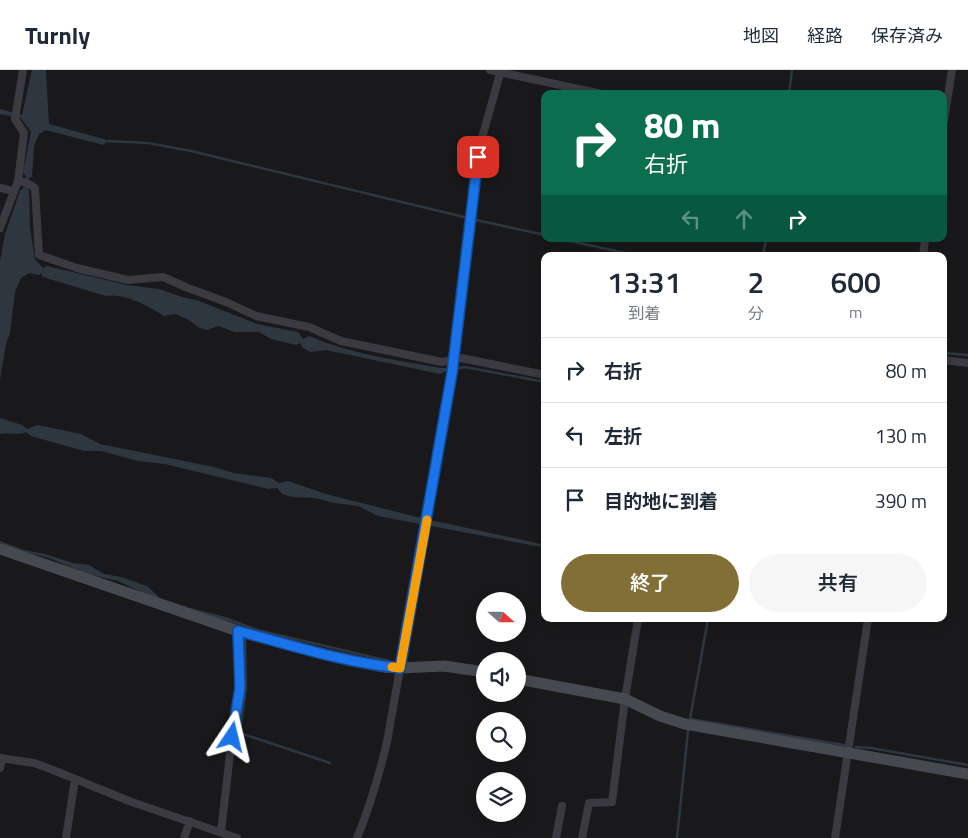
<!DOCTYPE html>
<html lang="ja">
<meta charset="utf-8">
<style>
:root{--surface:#fff;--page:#f6f6f7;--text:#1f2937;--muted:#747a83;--line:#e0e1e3;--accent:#826f35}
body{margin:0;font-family:"Titillium Web","Noto Sans JP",sans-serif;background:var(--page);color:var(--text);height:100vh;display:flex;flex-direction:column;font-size:19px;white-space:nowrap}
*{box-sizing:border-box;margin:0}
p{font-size:16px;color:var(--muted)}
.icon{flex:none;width:28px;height:28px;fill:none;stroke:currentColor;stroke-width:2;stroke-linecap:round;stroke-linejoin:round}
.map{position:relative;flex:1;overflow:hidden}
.panel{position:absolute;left:541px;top:182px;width:406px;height:370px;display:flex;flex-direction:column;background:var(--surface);border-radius:10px;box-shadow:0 2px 12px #0003}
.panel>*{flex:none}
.hud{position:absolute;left:541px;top:20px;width:406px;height:152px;border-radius:10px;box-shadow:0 2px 12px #0003;background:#0b6e4f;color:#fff;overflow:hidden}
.needle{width:32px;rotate:111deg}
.buttons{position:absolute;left:476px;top:522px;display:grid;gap:10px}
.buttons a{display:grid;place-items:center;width:50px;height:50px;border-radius:50%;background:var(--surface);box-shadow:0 2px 12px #0003;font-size:25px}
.pin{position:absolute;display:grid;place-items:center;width:42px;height:42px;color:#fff;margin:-21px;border-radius:10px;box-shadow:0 2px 8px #0006}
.me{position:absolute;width:55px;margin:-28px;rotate:10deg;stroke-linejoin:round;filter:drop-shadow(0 0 4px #0008)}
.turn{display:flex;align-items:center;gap:18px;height:105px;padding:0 20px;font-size:22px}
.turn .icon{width:65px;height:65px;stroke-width:2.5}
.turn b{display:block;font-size:35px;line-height:42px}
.lanes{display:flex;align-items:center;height:48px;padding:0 20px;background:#0003;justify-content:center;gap:25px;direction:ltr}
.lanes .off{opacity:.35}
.eta{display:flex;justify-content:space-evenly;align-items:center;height:85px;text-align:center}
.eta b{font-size:30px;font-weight:600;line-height:35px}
.cta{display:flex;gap:10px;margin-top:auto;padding:10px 20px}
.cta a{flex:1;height:58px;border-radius:30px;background:var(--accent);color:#fff;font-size:20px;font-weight:600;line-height:58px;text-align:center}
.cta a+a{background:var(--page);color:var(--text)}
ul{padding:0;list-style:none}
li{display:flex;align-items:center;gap:15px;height:65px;padding:0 20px;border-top:1px solid var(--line)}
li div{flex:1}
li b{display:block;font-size:19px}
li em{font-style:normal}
header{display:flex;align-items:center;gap:30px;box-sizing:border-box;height:70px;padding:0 25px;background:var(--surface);border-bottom:1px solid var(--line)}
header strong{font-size:24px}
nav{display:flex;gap:28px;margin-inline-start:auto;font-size:18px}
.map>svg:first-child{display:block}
.water{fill:#2e3740}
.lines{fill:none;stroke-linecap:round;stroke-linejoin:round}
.stream{stroke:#2e3740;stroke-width:2.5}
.street{stroke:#3a3a40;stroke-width:8}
.secondary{stroke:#474950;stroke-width:11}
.route-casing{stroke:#114b97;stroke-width:12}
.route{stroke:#1a73e8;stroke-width:9}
.slow{stroke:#f59e0b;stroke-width:9}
</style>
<header>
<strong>Turnly</strong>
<nav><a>地図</a><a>経路</a><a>保存済み</a></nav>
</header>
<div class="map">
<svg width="968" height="768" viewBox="0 0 968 768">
<rect width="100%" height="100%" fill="#19191b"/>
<path class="water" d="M 32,0 L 46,0 L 49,54 L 104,69 L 108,71 L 103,75 L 46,60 L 39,64 L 34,76 L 32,107 L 29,108 L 27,118 L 29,120 L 30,158 L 35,189 L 43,198 L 47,196 L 127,215 L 159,219 L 182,227 L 199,231 L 257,254 L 298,262 L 303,269 L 309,266 C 351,284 397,290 440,298 L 446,298 L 447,301 L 440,304 L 326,280 L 310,282 L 303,278 L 300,273 L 296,275 L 271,269 L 259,262 L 235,262 L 218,256 L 207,260 L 198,257 L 189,250 L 175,244 L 164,246 C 148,236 125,223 106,226 L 43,207 L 41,203 L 39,205 L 29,203 L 21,208 L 15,222 L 10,263 L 6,274 L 0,310 L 0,191 L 5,164 L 20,121 L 24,117 L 26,107 L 23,102 L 31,62 L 21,48 L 0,44 L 0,39 L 22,45 Z
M 0,348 L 22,355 L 27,359 L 38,355 L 81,364 L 100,374 L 214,397 L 234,403 L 271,408 L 279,413 L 288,411 L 326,424 L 421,448 L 537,473 L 536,476 L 378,446 L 358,436 L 334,433 L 315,428 L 292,427 L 282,424 L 277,418 L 268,419 L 165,394 L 138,391 L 101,381 L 84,381 L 31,366 L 26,362 C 19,366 8,362 0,364 Z
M 0,471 L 24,480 L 45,484 L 73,493 L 89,495 L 104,504 L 121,507 L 147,516 L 160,528 L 194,539 L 226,547 L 258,559 L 258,561 L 230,552 L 199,544 L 158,530 L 118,511 L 87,504 L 49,488 L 25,482 L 0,474 Z"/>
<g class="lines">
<path class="stream" d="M 789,24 L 792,0
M 107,71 L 148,73 L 191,81 L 464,147
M 476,150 L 545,165
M 561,169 L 639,186
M 763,186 L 766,169
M 944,283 L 968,285
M 453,299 L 465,297 L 545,312
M 534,474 L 545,476
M 708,549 L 690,649 L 844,675
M 257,560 L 389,591
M 245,569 L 246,616 L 240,663 L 330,693
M 856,677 L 871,678 L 968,695
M 677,768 L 688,661"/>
<path class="street" d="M 490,0 L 602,24
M 944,51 L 952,0
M 18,111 L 24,63 L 15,49 L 23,0
M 0,118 L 13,121
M 0,158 L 18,111 C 25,112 30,114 35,118 L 39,185 L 77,198 L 128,210 L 163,207 L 188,218 L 226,232 L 256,246 L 309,257 L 341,271 L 442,292 L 461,288 L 545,305
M 923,186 L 925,169
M 944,290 L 968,293
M 0,688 L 34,693 L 53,700 L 129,731 L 237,768
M 0,698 L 2,688
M 221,762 L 232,667 L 240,618 L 238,561
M 66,768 L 75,709
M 184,768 L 190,751
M 357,768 C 370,737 379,705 387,672 L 452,303 L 452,291 L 478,87 L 482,68 L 501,0
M 556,768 L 562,736
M 582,768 L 589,733 L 612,732 L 625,629 L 638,549
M 835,768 L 868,549"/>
<path class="secondary" d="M 0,479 L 238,561 L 323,584 L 383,597 L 400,598 L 444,596 L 485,602
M 518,609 L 625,629 L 660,646 L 685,654 L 968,704"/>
</g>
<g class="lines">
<defs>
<path id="route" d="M 232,667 L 240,618 L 238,561 C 291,575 345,593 400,598 L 452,303 L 478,87"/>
</defs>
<use href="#route" class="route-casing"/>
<use href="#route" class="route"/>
<path class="slow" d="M 392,597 L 400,598 L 427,450"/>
</g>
</svg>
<div class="buttons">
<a><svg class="needle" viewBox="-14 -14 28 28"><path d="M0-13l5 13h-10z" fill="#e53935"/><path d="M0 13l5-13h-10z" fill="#747a83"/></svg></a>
<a><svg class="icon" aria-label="sound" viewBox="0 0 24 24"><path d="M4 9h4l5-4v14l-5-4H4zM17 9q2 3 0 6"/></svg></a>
<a><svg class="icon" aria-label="search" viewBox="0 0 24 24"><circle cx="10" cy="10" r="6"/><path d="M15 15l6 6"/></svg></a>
<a><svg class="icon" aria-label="layers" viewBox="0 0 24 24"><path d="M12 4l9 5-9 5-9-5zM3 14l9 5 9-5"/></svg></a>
</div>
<div class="pin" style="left:478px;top:87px;background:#d93025"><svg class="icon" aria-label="arrive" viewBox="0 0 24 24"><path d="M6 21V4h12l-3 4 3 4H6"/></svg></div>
<svg class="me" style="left:232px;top:667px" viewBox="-20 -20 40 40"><path d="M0-17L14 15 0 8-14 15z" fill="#1a73e8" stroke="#fff" stroke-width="4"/></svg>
<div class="hud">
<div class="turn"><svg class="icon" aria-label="right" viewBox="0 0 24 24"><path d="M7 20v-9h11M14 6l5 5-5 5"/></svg><div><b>80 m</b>右折</div></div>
<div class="lanes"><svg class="icon off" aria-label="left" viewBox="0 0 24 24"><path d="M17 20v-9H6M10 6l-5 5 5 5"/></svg><svg class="icon off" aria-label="ahead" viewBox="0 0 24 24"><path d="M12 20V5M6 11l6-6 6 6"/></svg><svg class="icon" aria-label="right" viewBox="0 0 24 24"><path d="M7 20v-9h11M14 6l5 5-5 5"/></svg></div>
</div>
<section class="panel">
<div class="eta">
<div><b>13:31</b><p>到着</p></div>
<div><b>2</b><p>分</p></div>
<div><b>600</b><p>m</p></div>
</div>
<ul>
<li><svg class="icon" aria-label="right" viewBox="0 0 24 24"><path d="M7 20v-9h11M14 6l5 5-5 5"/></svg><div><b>右折</b></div><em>80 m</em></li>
<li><svg class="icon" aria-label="left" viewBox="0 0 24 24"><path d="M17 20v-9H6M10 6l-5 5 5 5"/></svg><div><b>左折</b></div><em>130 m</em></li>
<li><svg class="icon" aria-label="arrive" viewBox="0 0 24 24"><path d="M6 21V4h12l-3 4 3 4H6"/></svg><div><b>目的地に到着</b></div><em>390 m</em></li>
</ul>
<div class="cta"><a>終了</a><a>共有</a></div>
</section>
</div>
